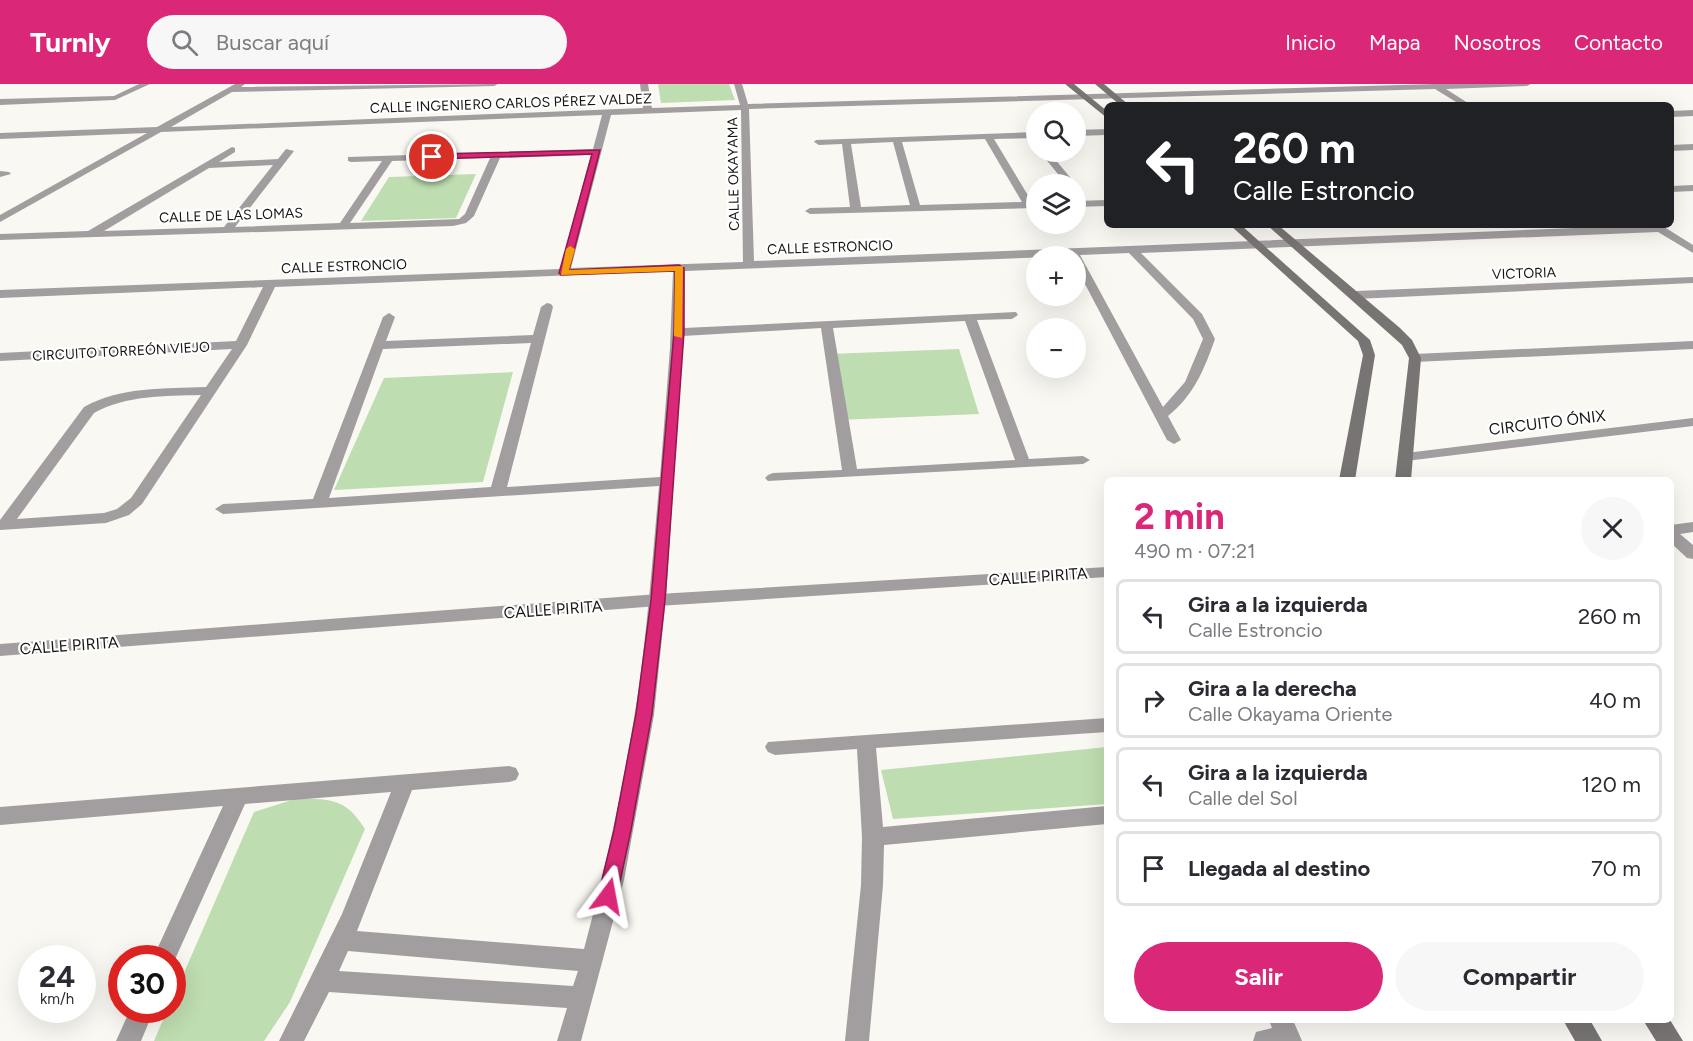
<!DOCTYPE html>
<html lang="es">
<meta charset="utf-8">
<style>
:root{--surface:#fff;--page:#f7f7f7;--text:#2b2b33;--muted:#7c7c81;--line:#e1e1e2;--accent:#db2777}
body{margin:0;font-family:Figtree,sans-serif;background:var(--page);color:var(--text);height:100vh;display:flex;flex-direction:column;font-size:22px;white-space:nowrap}
*{box-sizing:border-box;margin:0}
p{font-size:20px;color:var(--muted)}
.icon{flex:none;width:33px;height:33px;fill:none;stroke:currentColor;stroke-width:2;stroke-linecap:round;stroke-linejoin:round}
.map{position:relative;flex:1;overflow:hidden}
.side{position:absolute;left:1104px;top:393px;width:570px;height:546px;display:flex;flex-direction:column;background:var(--surface);border-radius:9px;box-shadow:0 6px 24px #0002}
.side>*{flex:none}
.hud{position:absolute;left:1104px;top:18px;width:570px;height:126px;border-radius:9px;box-shadow:0 6px 24px #0002;background:#202124;color:#fff;overflow:hidden}
.buttons{position:absolute;left:1026px;top:18px;display:grid;gap:12px}
.buttons a{display:grid;place-items:center;width:60px;height:60px;border-radius:50%;background:var(--surface);box-shadow:0 6px 24px #0002;font-size:30px}
.speed{position:absolute;left:18px;top:861px;display:flex;gap:12px;font-size:30px;font-weight:700;text-align:center}
.speed>*{display:grid;place-content:center;width:78px;height:78px;border-radius:50%;background:var(--surface);box-shadow:0 6px 24px #0002;line-height:1}
.speed small{font-size:15px;font-weight:400}
.speed .limit{border:9px solid #d22;background:#fff;color:#111}
.pin{position:absolute;display:grid;place-items:center;width:51px;height:51px;color:#fff;margin:-26px;border:3px solid #fff;border-radius:50%;box-shadow:0 2px 6px #0007}
.me{position:absolute;width:66px;margin:-33px;rotate:13deg;stroke-linejoin:round;filter:drop-shadow(0 0 4px #0008)}
.turn{display:flex;align-items:center;gap:21px;height:126px;padding:0 30px;font-size:27px}
.turn .icon{width:78px;height:78px;stroke-width:2.5}
.turn b{display:block;font-size:42px;line-height:51px}
.round{display:grid;place-items:center;flex:none;width:63px;height:63px;border-radius:32px;background:var(--page)}
.summary{display:flex;align-items:center;justify-content:space-between;height:102px;padding:0 30px}
h1{font-size:36px;font-weight:700;line-height:45px;color:var(--accent)}
.cta{display:flex;gap:12px;margin-top:auto;padding:12px 30px}
.cta a{flex:1;height:69px;border-radius:36px;background:var(--accent);color:#fff;font-size:24px;font-weight:700;line-height:69px;text-align:center}
.cta a+a{background:var(--page);color:var(--text)}
ul{padding:0;list-style:none}
li{display:flex;align-items:center;gap:18px;height:75px;margin:0 12px 9px;padding:0 18px;border:3px solid var(--line);border-radius:9px}
li div{flex:1}
li b{display:block;font-size:22px}
li em{font-style:normal}
header{display:flex;align-items:center;gap:36px;box-sizing:border-box;height:84px;padding:0 30px;background:var(--accent);color:#fff}
header strong{font-size:28px}
nav{display:flex;gap:33px;margin-inline-start:auto;font-size:21px}
.search{width:420px;height:54px;background:var(--page);display:flex;align-items:center;gap:15px;box-sizing:border-box;padding:0 21px;border-radius:33px;color:var(--muted);font-size:22px}
.map>svg:first-child{display:block}
.green{fill:#beddb0}
.lines{fill:none;stroke-linecap:round;stroke-linejoin:round}
.minor{fill:#a29e9f;fill-rule:evenodd}
.tertiary{fill:#a29e9f;fill-rule:evenodd}
.secondary{fill:#787474;fill-rule:evenodd}
.route{fill:#db2777;stroke:#8e194d;stroke-width:1.5}
.slow{fill:#f59e0b}
.labels{text-anchor:middle;stroke-width:4.5;stroke-linejoin:round;paint-order:stroke}
.far-street-label{font-size:14px;fill:#171614;stroke:#fff}
.street-label{font-size:16px;fill:#171614;stroke:#fff}
</style>
<header>
<strong>Turnly</strong>
<div class="search"><svg class="icon" aria-label="search" viewBox="0 0 24 24"><circle cx="10" cy="10" r="6"/><path d="M15 15l6 6"/></svg>Buscar aquí</div>
<nav><a>Inicio</a><a>Mapa</a><a>Nosotros</a><a>Contacto</a></nav>
</header>
<div class="map">
<svg width="1693" height="957" viewBox="0 0 1693 957">
<rect width="100%" height="100%" fill="#faf8f2"/>
<path class="green" d="M 658,0 L 729,0 L 735,16 L 661,19 Z
M 476,90 L 456,134 L 361,137 L 389,93 Z
M 959,265 L 979,330 L 838,336 L 829,270 Z
M 513,288 L 483,398 L 334,406 L 384,294 Z
M 1107,663 L 1107,720 L 893,735 L 881,686 Z
M 298,714 C 333,716 345,714 365,745 L 290,918 L 264,957 L 154,957 L 167,926 L 172,926 L 173,914 L 254,728 Z"/>
<g class="lines">
<path class="minor" d="M 139,0 L 150,0 L 115,16 L 0,21 L 0,15 L 114,12 Z
M 235,0 L 245,0 L 241,3 L 498,0 L 494,2 L 232,8 L 171,43 L 643,24 L 640,0 L 648,0 L 652,24 L 740,21 L 734,0 L 742,0 L 748,20 L 1434,0 L 1531,0 L 1527,2 L 1446,5 L 1471,21 L 1461,21 L 1435,5 L 749,25 L 754,177 L 1649,141 L 1661,141 L 1693,161 L 1693,169 L 1658,148 L 1141,169 L 1202,230 L 1215,255 C 1204,286 1194,311 1168,332 L 1181,356 L 1174,360 L 1167,356 L 1076,183 L 1076,172 L 685,187 L 684,244 L 1016,228 L 1018,231 L 1012,235 L 977,236 L 1029,375 L 1083,372 L 1090,376 L 1083,380 L 768,397 L 765,394 L 768,391 L 773,389 L 842,386 L 821,244 L 683,252 L 666,514 L 654,631 L 624,796 L 581,957 L 557,957 L 567,924 L 329,908 L 304,957 L 279,957 L 342,830 L 391,708 L 245,720 L 172,882 L 172,874 L 153,874 L 223,722 L 0,741 L 0,723 L 509,682 L 516,684 L 519,690 L 516,696 L 509,698 L 412,706 L 357,847 L 584,865 C 607,779 626,691 639,602 C 648,536 653,469 659,402 L 223,430 L 215,425 L 223,420 L 313,415 L 383,233 L 389,229 L 395,233 L 386,257 L 533,251 L 541,223 L 547,219 L 551,220 L 553,223 L 507,403 L 660,393 L 670,264 L 673,187 L 275,203 L 247,261 L 142,420 L 129,431 L 106,439 L 0,446 L 0,436 L 84,323 C 122,302 164,305 206,303 L 232,265 L 0,277 L 0,269 L 236,257 L 263,203 L 0,214 L 0,206 L 560,185 L 591,71 L 500,74 L 474,132 L 466,139 L 453,142 L 0,156 L 0,150 L 88,147 L 232,63 L 235,64 L 235,68 L 219,78 L 278,75 L 286,65 L 294,67 L 235,143 L 340,139 L 382,77 L 351,78 L 348,77 L 348,73 L 593,65 L 602,31 L 161,48 L 0,138 L 0,131 L 147,49 L 0,55 L 0,49 L 157,43 ZM 741,26 L 743,178 L 571,184 L 611,31 ZM 490,74 L 465,130 L 459,135 L 350,139 L 392,77 ZM 273,81 L 224,143 L 104,147 L 209,84 ZM 1129,169 L 1193,235 L 1203,255 L 1185,298 L 1163,323 L 1080,171 ZM 965,237 L 1015,376 L 857,385 L 833,244 ZM 531,259 L 491,403 L 329,414 L 383,265 ZM 201,311 L 131,414 L 117,425 L 104,429 L 17,435 L 94,329 C 127,311 164,312 201,311 ZM 348,867 L 578,887 L 573,902 L 339,887 Z
M 1693,26 L 1693,32 L 1671,33 L 1671,27 Z
M 1107,45 L 1107,51 L 1076,52 L 1076,46 Z
M 1036,48 L 1036,54 L 994,55 L 1032,118 L 1036,118 L 1036,124 L 810,130 L 805,127 L 810,124 L 850,123 L 842,60 L 819,61 L 814,58 L 816,56 ZM 985,55 L 1022,118 L 920,121 L 902,58 ZM 893,58 L 910,121 L 861,123 L 851,60 Z
M 1693,60 L 1693,66 L 1671,67 L 1671,61 Z
M 1040,68 L 1049,68 L 1074,98 L 1076,100 L 1076,101 L 1066,100 Z
M 0,87 L 9,88 L 11,90 L 0,93 Z
M 1693,101 L 1693,107 L 1671,108 L 1671,102 Z
M 1107,116 L 1107,122 L 1076,123 L 1076,117 Z
M 1693,193 L 1693,199 L 1356,215 L 1350,211 L 1356,207 Z
M 1693,257 L 1693,265 L 1415,278 L 1409,274 L 1415,270 Z
M 1693,334 L 1693,342 L 1406,377 L 1399,373 L 1406,369 Z
M 1693,438 L 1693,448 L 1680,450 L 1693,461 L 1693,475 L 1687,474 L 1671,459 L 1671,441 Z
M 1107,634 L 1107,648 L 876,664 L 883,743 L 1107,722 L 1107,740 L 884,761 L 883,801 L 869,957 L 845,957 L 861,801 L 862,753 L 857,665 L 775,671 L 768,668 L 765,663 L 768,658 Z
M 130,926 L 154,926 L 141,957 L 116,957 Z
M 1269,936 L 1293,936 L 1302,957 L 1253,957 L 1256,948 L 1272,944 Z"/>
<path class="tertiary" d="M 1107,483 L 1107,493 L 658,522 L 0,572 L 0,560 L 658,510 Z"/>
<path class="secondary" d="M 1065,0 L 1074,0 L 1107,27 L 1107,34 Z
M 1095,0 L 1104,0 L 1129,21 L 1120,21 Z
M 1230,141 L 1241,141 L 1370,256 L 1375,271 L 1355,396 L 1339,396 L 1363,271 L 1358,257 Z
M 1267,141 L 1278,141 L 1400,244 L 1412,256 L 1421,274 L 1411,396 L 1395,396 L 1409,274 L 1402,261 Z
M 1563,936 L 1590,936 L 1602,957 L 1575,957 Z
M 1643,936 L 1670,936 L 1683,957 L 1656,957 Z"/>
</g>
<path class="route" d="M 600,66 L 569,186 L 679,181 L 684,184 L 684,248 L 665,516 L 652,630 L 631,746 L 617,812 L 614,817 L 608,820 L 601,817 L 598,812 L 614,746 L 636,630 L 651,516 L 674,248 L 675,187 L 561,191 L 559,189 L 592,70 L 432,75 L 428,73 L 432,70 Z"/>
<path class="slow" d="M 570,162 L 575,165 L 569,186 L 683,182 L 682,254 L 674,252 L 675,187 L 561,191 L 566,165 Z"/>
<g class="labels">
<g class="far-street-label">
<text transform="translate(511 19) rotate(-2)" y="5">CALLE INGENIERO CARLOS PÉREZ VALDEZ</text>
<text transform="translate(733 90) rotate(-91)" y="5">CALLE OKAYAMA</text>
<text transform="translate(231 131) rotate(-2)" y="5">CALLE DE LAS LOMAS</text>
<text transform="translate(830 163) rotate(-2)" y="5">CALLE ESTRONCIO</text>
<text transform="translate(344 182) rotate(-2)" y="5">CALLE ESTRONCIO</text>
<text transform="translate(1524 189) rotate(-2)" y="5">VICTORIA</text>
<text transform="translate(121 267) rotate(-3)" y="5">CIRCUITO TORREÓN VIEJO</text>
</g>
<g class="street-label">
<text transform="translate(1547 338) rotate(-7)" y="6">CIRCUITO ÓNIX</text>
<text transform="translate(1038 492) rotate(-4)" y="6">CALLE PIRITA</text>
<text transform="translate(553 525) rotate(-4)" y="6">CALLE PIRITA</text>
<text transform="translate(69 561) rotate(-4)" y="6">CALLE PIRITA</text>
</g>
</g>
</svg>
<div class="buttons">
<a><svg class="icon" aria-label="search" viewBox="0 0 24 24"><circle cx="10" cy="10" r="6"/><path d="M15 15l6 6"/></svg></a>
<a><svg class="icon" aria-label="layers" viewBox="0 0 24 24"><path d="M12 4l9 5-9 5-9-5zM3 14l9 5 9-5"/></svg></a>
<a>+</a>
<a>−</a>
</div>
<div class="speed"><div>24<small>km/h</small></div><div class="limit">30</div></div>
<div class="pin" style="left:432px;top:73px;background:#d93025"><svg class="icon" aria-label="arrive" viewBox="0 0 24 24"><path d="M6 21V4h12l-3 4 3 4H6"/></svg></div>
<svg class="me" style="left:608px;top:812px" viewBox="-20 -20 40 40"><path d="M0-17L14 15 0 8-14 15z" fill="#db2777" stroke="#fff" stroke-width="4"/></svg>
<div class="hud">
<div class="turn"><svg class="icon" aria-label="left" viewBox="0 0 24 24"><path d="M17 20v-9H6M10 6l-5 5 5 5"/></svg><div><b>260 m</b>Calle Estroncio</div></div>
</div>
<section class="side">
<div class="summary"><div><h1>2 min</h1><p>490 m · 07:21</p></div><a class="round"><svg class="icon" aria-label="close" viewBox="0 0 24 24"><path d="M6 6l12 12M18 6L6 18"/></svg></a></div>
<ul>
<li><svg class="icon" aria-label="left" viewBox="0 0 24 24"><path d="M17 20v-9H6M10 6l-5 5 5 5"/></svg><div><b>Gira a la izquierda</b><p>Calle Estroncio</p></div><em>260 m</em></li>
<li><svg class="icon" aria-label="right" viewBox="0 0 24 24"><path d="M7 20v-9h11M14 6l5 5-5 5"/></svg><div><b>Gira a la derecha</b><p>Calle Okayama Oriente</p></div><em>40 m</em></li>
<li><svg class="icon" aria-label="left" viewBox="0 0 24 24"><path d="M17 20v-9H6M10 6l-5 5 5 5"/></svg><div><b>Gira a la izquierda</b><p>Calle del Sol</p></div><em>120 m</em></li>
<li><svg class="icon" aria-label="arrive" viewBox="0 0 24 24"><path d="M6 21V4h12l-3 4 3 4H6"/></svg><div><b>Llegada al destino</b></div><em>70 m</em></li>
</ul>
<div class="cta"><a>Salir</a><a>Compartir</a></div>
</section>
</div>
